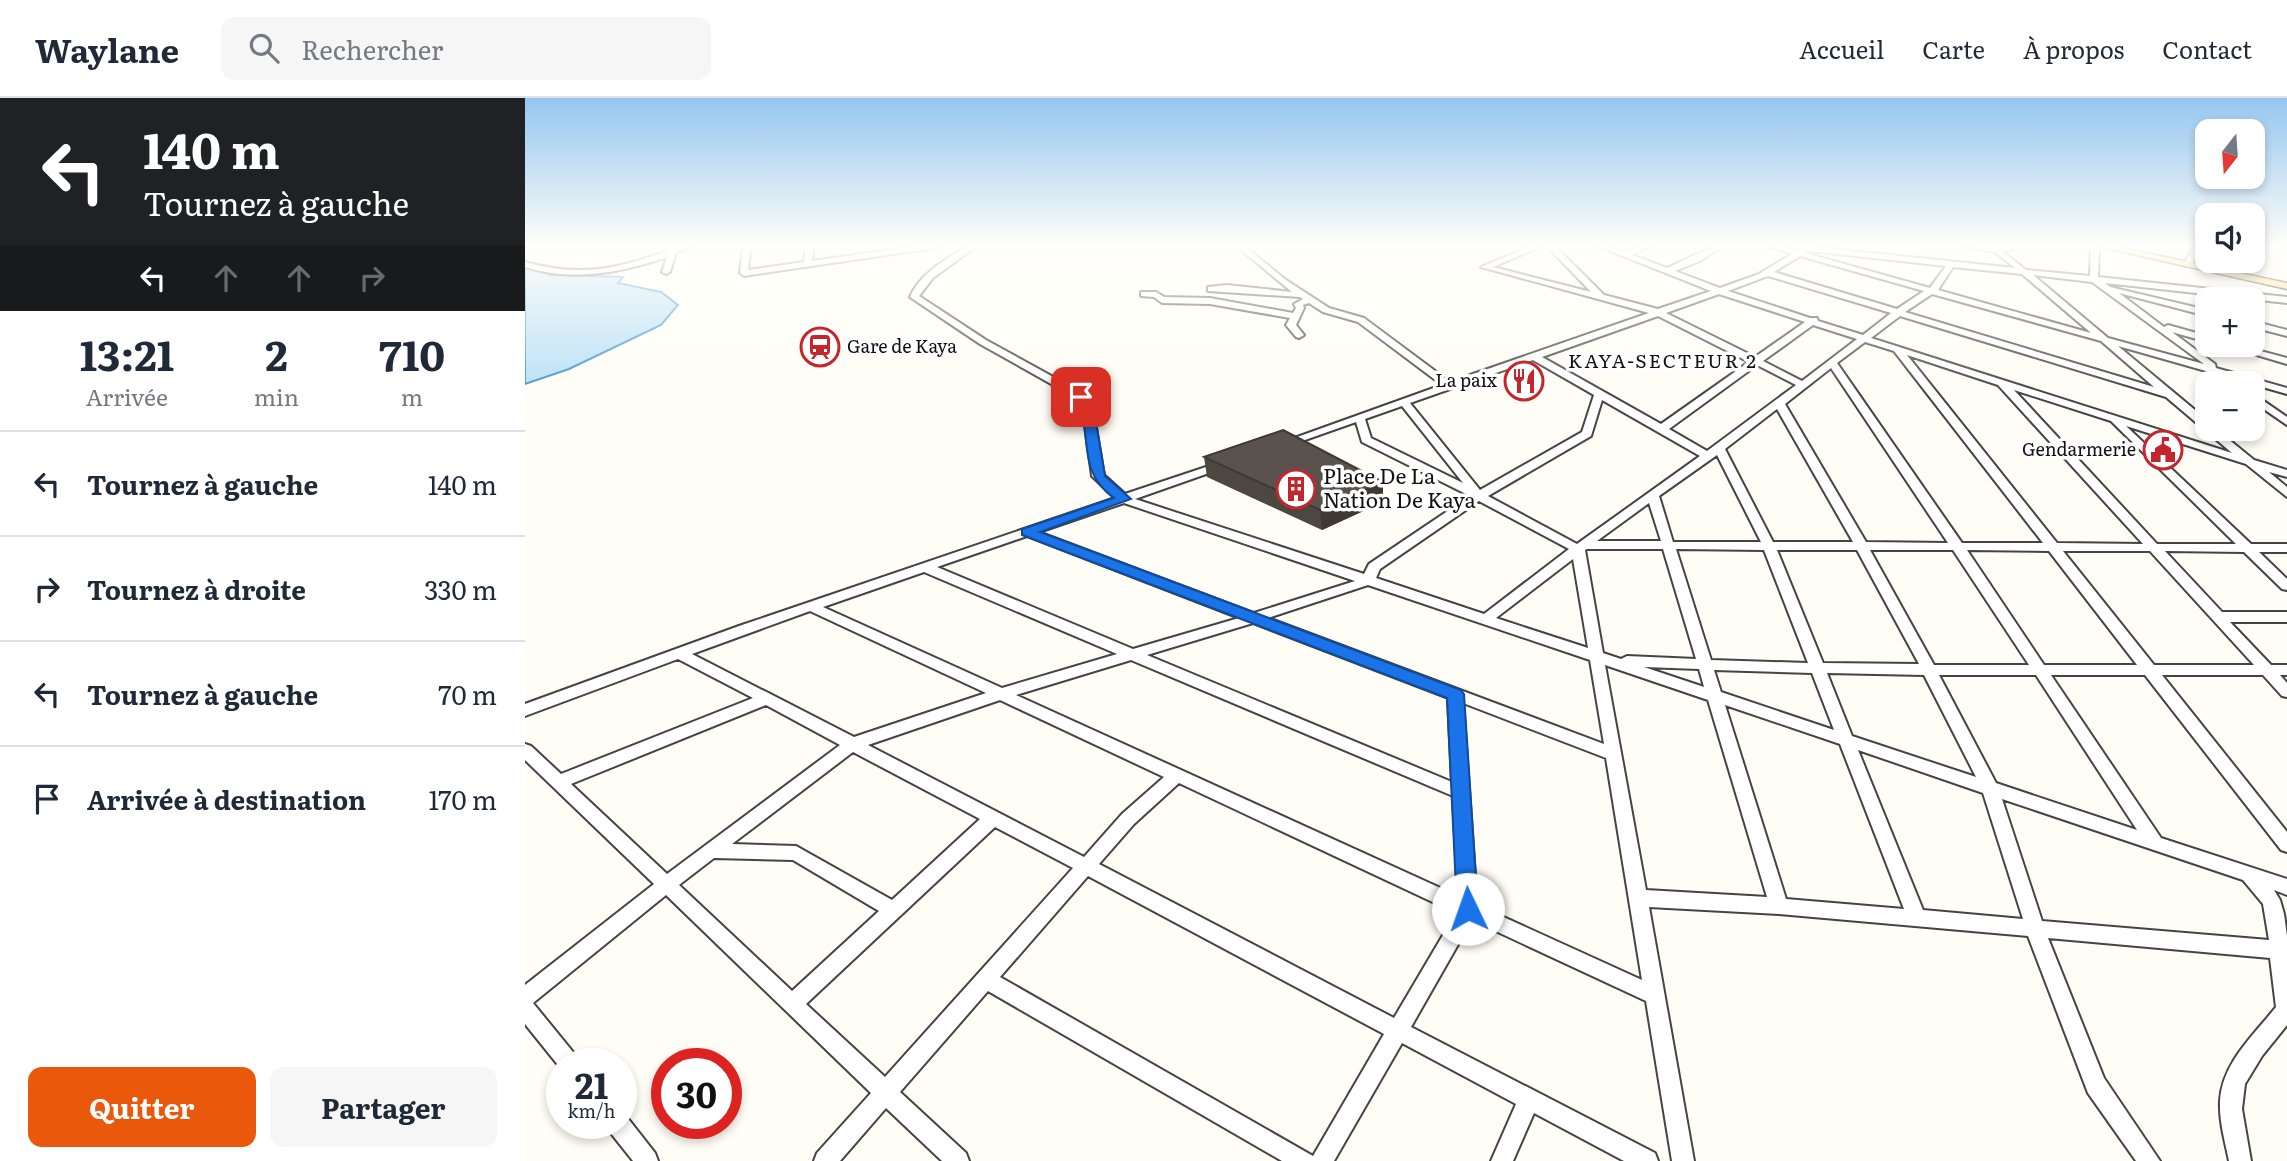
<!DOCTYPE html>
<html lang="fr">
<meta charset="utf-8">
<style>
:root{--surface:#fff;--page:#f6f6f7;--text:#1f2937;--muted:#747a83;--line:#e0e1e3;--accent:#ea580c}
body{margin:0;font-family:Literata,serif;background:var(--page);color:var(--text);height:100vh;display:flex;flex-direction:column;font-size:26px;white-space:nowrap}
*{box-sizing:border-box;margin:0}
p{font-size:23px;color:var(--muted)}
.icon{flex:none;width:38px;height:38px;fill:none;stroke:currentColor;stroke-width:2;stroke-linecap:round;stroke-linejoin:round}
.map{position:relative;flex:1;overflow:hidden}
.panel{display:flex;flex-direction:column;background:var(--surface);width:525px}
.panel>*{flex:none}
.banner{background:#202124;color:#fff;overflow:hidden}
.needle{width:46px;rotate:197deg}
.tools{position:absolute;left:1670px;top:21px;display:grid;gap:14px}
.tools a{display:grid;place-items:center;width:70px;height:70px;border-radius:14px;background:var(--surface);box-shadow:0 4px 10px #0003;font-size:35px}
.speed{position:absolute;left:21px;top:950px;display:flex;gap:14px;font-size:35px;font-weight:700;text-align:center}
.speed>*{display:grid;place-content:center;width:91px;height:91px;border-radius:50%;background:var(--surface);box-shadow:0 4px 10px #0003;line-height:1}
.speed small{font-size:18px;font-weight:400}
.speed .limit{border:10px solid #d22;background:#fff;color:#111}
.pin{position:absolute;display:grid;place-items:center;width:60px;height:60px;color:#fff;margin:-30px;border-radius:14px;box-shadow:0 4px 10px #0006}
.me{position:absolute;width:77px;margin:-38px;rotate:357deg;stroke-linejoin:round;filter:drop-shadow(0 0 5px #0008)}
.turn{display:flex;align-items:center;gap:24px;height:147px;padding:0 28px;font-size:32px}
.turn .icon{width:91px;height:91px;stroke-width:2.5}
.turn b{display:block;font-size:49px;line-height:60px}
.lanes{display:flex;align-items:center;height:66px;padding:0 28px;background:#0003;justify-content:center;gap:35px;direction:ltr}
.lanes .off{opacity:.35}
.eta{display:flex;justify-content:space-evenly;align-items:center;height:119px;text-align:center}
.eta b{font-size:42px;font-weight:700;line-height:49px}
.action{display:flex;gap:14px;margin-top:auto;padding:14px 28px}
.action a{flex:1;height:80px;border-radius:14px;background:var(--accent);color:#fff;font-size:28px;font-weight:700;line-height:80px;text-align:center}
.action a+a{background:var(--page);color:var(--text)}
ul{padding:0;list-style:none}
li{display:flex;align-items:center;gap:21px;height:105px;padding:0 28px;border-top:2px solid var(--line)}
li div{flex:1}
li b{display:block;font-size:26px}
li em{font-style:normal}
header{display:flex;align-items:center;gap:42px;box-sizing:border-box;height:98px;padding:0 35px;background:var(--surface);border-bottom:2px solid var(--line)}
header strong{font-size:33px}
nav{display:flex;gap:38px;margin-inline-start:auto;font-size:24px}
.search{width:490px;height:63px;background:var(--page);display:flex;align-items:center;gap:18px;box-sizing:border-box;padding:0 24px;border-radius:14px;color:var(--muted);font-size:26px}
main{display:flex;flex:1;min-height:0}
.map>svg:first-child{display:block}
.water{fill:#b9e0f7;stroke:#3f96cf;stroke-width:2}
.lines{fill:none;stroke-linecap:round;stroke-linejoin:round}
.minor-casing{stroke:#444;stroke-width:4}
.major-casing{stroke:#222;stroke-width:3}
.minor{fill:#fff;fill-rule:evenodd}
.major{fill:#f9d66b;fill-rule:evenodd}
.wall{fill:#4d4742}
.shaded-wall{fill:#3f3936}
.building{fill:#5a524d;stroke:#3f3936;stroke-width:2}
.route{fill:#1a73e8;stroke:#114b97;stroke-width:2}
.labels{text-anchor:middle;stroke-width:7;stroke-linejoin:round;paint-order:stroke}
.far-poi-label{font-size:18px;fill:#111;stroke:#fff;text-anchor:end}
.far-neighbourhood-label{font-size:19px;letter-spacing:2px;fill:#111;stroke:#fff}
.poi-label{font-size:21px;fill:#111;stroke:#fff;text-anchor:start}
</style>
<header>
<strong>Waylane</strong>
<div class="search"><svg class="icon" aria-label="search" viewBox="0 0 24 24"><circle cx="10" cy="10" r="6"/><path d="M15 15l6 6"/></svg>Rechercher</div>
<nav><a>Accueil</a><a>Carte</a><a>À propos</a><a>Contact</a></nav>
</header>
<main>
<section class="panel">
<div class="banner">
<div class="turn"><svg class="icon" aria-label="left" viewBox="0 0 24 24"><path d="M17 20v-9H6M10 6l-5 5 5 5"/></svg><div><b>140 m</b>Tournez à gauche</div></div>
<div class="lanes"><svg class="icon" aria-label="left" viewBox="0 0 24 24"><path d="M17 20v-9H6M10 6l-5 5 5 5"/></svg><svg class="icon off" aria-label="ahead" viewBox="0 0 24 24"><path d="M12 20V5M6 11l6-6 6 6"/></svg><svg class="icon off" aria-label="ahead" viewBox="0 0 24 24"><path d="M12 20V5M6 11l6-6 6 6"/></svg><svg class="icon off" aria-label="right" viewBox="0 0 24 24"><path d="M7 20v-9h11M14 6l5 5-5 5"/></svg></div>
</div>
<div class="eta">
<div><b>13:21</b><p>Arrivée</p></div>
<div><b>2</b><p>min</p></div>
<div><b>710</b><p>m</p></div>
</div>
<ul>
<li><svg class="icon" aria-label="left" viewBox="0 0 24 24"><path d="M17 20v-9H6M10 6l-5 5 5 5"/></svg><div><b>Tournez à gauche</b></div><em>140 m</em></li>
<li><svg class="icon" aria-label="right" viewBox="0 0 24 24"><path d="M7 20v-9h11M14 6l5 5-5 5"/></svg><div><b>Tournez à droite</b></div><em>330 m</em></li>
<li><svg class="icon" aria-label="left" viewBox="0 0 24 24"><path d="M17 20v-9H6M10 6l-5 5 5 5"/></svg><div><b>Tournez à gauche</b></div><em>70 m</em></li>
<li><svg class="icon" aria-label="arrive" viewBox="0 0 24 24"><path d="M6 21V4h12l-3 4 3 4H6"/></svg><div><b>Arrivée à destination</b></div><em>170 m</em></li>
</ul>
<div class="action"><a>Quitter</a><a>Partager</a></div>
</section>
<div class="map">
<svg width="1762" height="1063" viewBox="0 0 1762 1063">
<rect width="100%" height="100%" fill="#fffdf5"/>
<path class="water" d="M 0,169 L 25,177 L 98,179 L 93,185 L 136,194 L 153,207 L 136,227 L 44,271 L 0,286 Z"/>
<g class="lines">
<defs>
<path id="minor" d="M 146,147 L 152,147 L 153,149 L 168,147 L 151,155 L 145,174 L 141,176 L 137,174 L 142,159 C 95,175 48,184 0,169 L 0,164 C 54,179 90,172 142,153 Z
M 218,147 L 226,147 L 223,172 L 279,164 L 281,147 L 289,147 L 287,163 L 401,147 L 420,147 L 416,149 L 219,178 L 215,175 Z
M 444,147 L 453,147 L 408,180 L 394,198 L 461,242 L 561,297 L 568,312 L 579,377 L 600,396 L 693,365 L 701,365 L 701,369 L 610,401 L 839,476 L 844,466 L 945,398 L 837,344 L 831,324 L 760,349 L 756,350 L 750,347 L 917,287 L 833,224 L 798,214 L 784,205 L 778,207 L 779,210 L 771,227 L 779,237 L 774,240 L 771,239 L 761,227 L 765,220 L 685,206 L 637,205 L 629,199 L 616,198 L 616,194 L 631,194 L 639,199 L 685,200 L 768,215 L 771,210 L 769,206 L 778,201 L 775,199 L 683,193 L 683,189 L 702,187 L 767,194 L 710,147 L 718,147 L 761,182 L 804,210 L 839,220 L 925,284 L 1124,215 L 956,169 L 1009,147 L 1019,147 L 968,169 L 1066,194 L 1021,147 L 1029,147 L 1079,197 L 1133,211 L 1186,193 L 1070,147 L 1080,147 L 1099,154 L 1117,147 L 1127,147 L 1107,157 L 1142,170 C 1156,164 1187,147 1199,147 L 1175,163 L 1150,173 L 1195,190 L 1234,176 L 1267,156 L 1240,147 L 1252,147 L 1272,153 L 1282,147 L 1291,147 L 1289,149 L 1490,170 L 1470,154 L 1470,150 L 1473,150 L 1501,172 L 1565,178 L 1566,147 L 1574,147 L 1573,179 L 1762,199 L 1762,205 L 1580,185 L 1585,189 L 1682,212 L 1682,218 L 1594,195 L 1639,229 L 1643,227 L 1682,238 L 1682,244 L 1647,234 L 1690,266 L 1691,270 L 1762,290 L 1762,296 L 1593,248 L 1682,322 L 1682,331 L 1691,331 L 1729,362 L 1762,372 L 1762,379 L 1744,374 L 1762,389 L 1762,399 L 1721,366 L 1601,328 L 1726,446 L 1762,446 L 1762,454 L 1734,454 L 1762,481 L 1762,492 L 1757,491 L 1719,454 L 1640,453 L 1697,514 L 1762,514 L 1762,524 L 1705,524 L 1746,567 L 1762,567 L 1762,577 L 1755,577 L 1762,585 L 1762,599 L 1757,598 L 1738,577 L 1637,577 L 1762,734 L 1762,754 L 1756,752 L 1620,577 L 1526,577 L 1636,740 L 1762,781 L 1762,797 L 1749,792 L 1755,802 L 1759,816 L 1762,838 L 1762,927 L 1737,958 L 1720,986 L 1717,1011 L 1726,1063 L 1704,1063 C 1700,1043 1694,1023 1695,1003 C 1697,965 1729,937 1751,909 L 1745,860 L 1523,840 L 1579,980 L 1635,1063 L 1611,1063 L 1563,995 L 1503,838 L 1254,816 L 1124,809 L 1169,1063 L 1147,1063 L 1121,903 L 947,822 L 886,929 L 1130,1055 L 1133,1063 L 1099,1063 L 1009,1015 L 988,1063 L 966,1063 L 991,1006 L 877,945 L 809,1063 L 757,1063 L 463,893 L 375,994 L 441,1055 L 444,1063 L 417,1063 L 361,1010 L 315,1063 L 289,1063 L 292,1055 L 346,995 L 141,797 L 8,905 L 52,959 L 55,966 L 37,966 L 37,972 L 0,926 L 0,887 L 129,786 L 0,662 L 0,646 L 6,648 L 36,676 L 228,600 L 153,561 L 0,618 L 0,606 L 214,528 L 590,400 L 567,378 L 558,312 L 553,301 L 455,246 L 385,199 C 395,175 423,160 444,147 ZM 1283,153 L 1285,153 L 1421,168 L 1405,190 L 1280,155 ZM 1275,158 L 1399,193 L 1372,211 L 1249,174 ZM 1428,169 L 1497,176 L 1566,235 L 1413,192 ZM 1508,177 L 1567,184 L 1679,266 L 1583,240 ZM 1243,178 L 1366,215 L 1338,237 L 1293,223 L 1292,220 L 1285,220 L 1203,193 ZM 1194,196 L 1280,224 L 1230,259 L 1141,215 ZM 1407,196 L 1576,243 L 1629,289 L 1380,214 ZM 1133,218 L 1224,264 L 1136,326 L 1017,259 ZM 1375,218 L 1641,299 L 1707,355 L 1346,240 ZM 1288,227 L 1332,241 L 1277,283 L 1238,263 ZM 1340,244 L 1369,253 L 1518,445 L 1437,445 L 1312,265 ZM 1382,257 L 1473,287 L 1618,446 L 1532,445 ZM 1008,262 L 1069,297 L 1057,334 L 955,392 L 885,305 ZM 1232,267 L 1271,287 L 1182,353 L 1144,331 ZM 1306,270 L 1423,445 L 1341,444 L 1260,306 ZM 1489,292 L 1586,323 L 1711,446 L 1632,446 ZM 1077,302 L 1175,358 L 1052,446 L 963,398 L 1066,338 ZM 877,308 L 938,385 L 846,340 L 840,321 ZM 1252,311 L 1328,444 L 1248,444 L 1200,351 ZM 1192,357 L 1236,444 L 1148,444 L 1134,398 ZM 954,403 L 1044,451 L 959,516 L 851,480 L 855,471 ZM 599,405 L 830,483 L 729,515 L 514,434 ZM 1124,405 L 1136,443 L 1072,443 ZM 502,438 L 714,520 L 608,551 L 412,469 ZM 1062,451 L 1138,451 L 1171,561 L 1102,558 L 1096,561 L 1078,555 L 1060,452 ZM 1151,451 L 1239,452 L 1283,565 L 1186,562 ZM 1252,452 L 1332,452 L 1394,566 L 1298,565 ZM 1345,452 L 1428,452 L 1504,567 L 1409,567 ZM 1442,452 L 1524,453 L 1612,567 L 1519,567 ZM 1538,453 L 1625,453 L 1729,567 L 1629,567 ZM 1048,461 L 1063,550 L 971,520 ZM 399,474 L 592,556 L 477,590 L 298,509 ZM 843,487 L 1065,562 L 1079,646 L 743,520 ZM 285,513 L 461,595 L 329,639 L 167,556 ZM 728,525 L 923,600 L 927,684 L 622,557 ZM 606,562 L 928,698 L 933,798 L 491,597 ZM 1080,567 L 1183,602 L 1242,799 L 1121,792 ZM 1119,569 L 1174,571 L 1179,589 ZM 1189,572 L 1287,575 L 1309,632 L 1196,594 ZM 1302,575 L 1399,577 L 1451,679 L 1327,638 ZM 1414,577 L 1511,577 L 1612,732 L 1471,685 ZM 475,602 L 639,679 L 597,716 L 559,759 L 343,647 ZM 938,605 L 1081,660 L 1117,882 L 952,807 ZM 241,607 L 315,647 L 142,776 L 46,686 ZM 1200,607 L 1315,646 L 1379,811 L 1261,801 ZM 1333,652 L 1458,695 L 1498,821 L 1398,812 ZM 328,654 L 455,721 L 367,802 L 271,748 L 207,746 ZM 654,685 L 931,815 L 869,920 L 574,766 L 609,726 ZM 1477,701 L 1718,782 L 1738,806 L 1744,842 L 1517,823 ZM 470,729 L 548,770 L 360,979 L 281,906 ZM 189,760 L 268,762 L 354,813 L 267,893 L 154,787 ZM 563,778 L 859,936 L 788,1058 L 475,879 Z
M 1669,147 L 1677,147 L 1666,168 L 1660,168 L 1659,166 Z
M 1757,147 L 1762,147 L 1762,149 L 1758,149 Z
M 1727,223 L 1762,232 L 1762,238 L 1727,229 Z
M 1698,247 L 1713,247 L 1762,260 L 1762,266 Z
M 1727,295 L 1762,319 L 1762,327 L 1727,303 Z
M 96,1016 L 101,1018 L 130,1055 L 133,1063 L 108,1063 L 85,1034 L 82,1026 L 96,1026 Z"/>
<path id="major" d="M 1434,147 L 1482,147 L 1489,152 L 1473,155 Z
M 1567,147 L 1584,147 L 1762,185 L 1762,191 Z"/>
</defs>
<use href="#minor" class="minor-casing"/>
<use href="#major" class="major-casing"/>
<use href="#minor" class="minor"/>
<use href="#major" class="major"/>
</g>
<path class="wall" d="M 679,359 L 858,404 L 797,432 L 682,379 Z"/>
<path class="shaded-wall" d="M 858,384 L 858,404 L 797,432 L 795,412 Z"/>
<path class="building" d="M 758,332 L 858,384 L 795,412 L 679,359 Z"/>
<linearGradient id="sky" x2="0" y2="1"><stop stop-color="#95c6ee"/><stop offset="0.5" stop-color="#fffefa"/><stop offset="1" stop-color="#fffefa" stop-opacity="0"/></linearGradient>
<rect width="1762" height="296" fill="url(#sky)"/>
<path class="route" d="M 552,296 L 561,296 L 569,312 L 580,378 L 606,401 L 515,434 L 936,592 L 939,596 L 953,811 L 950,817 L 943,820 L 935,817 L 932,811 L 922,600 L 497,437 L 497,431 L 589,400 C 550,372 569,337 551,299 Z"/>
<defs>
<symbol id="station-ring" viewBox="-11 -11 22 22"><circle r="9.5" fill="#fff" stroke="#c4262e" stroke-width="1.5"/><path d="M-3-6H3Q5-6 5-4V2Q5 4 3 4L4.5 6H3L1.5 4h-3L-3 6H-4.5L-3 4Q-5 4-5 2V-4Q-5-6-3-6ZM-3.5-4v3h7v-3ZM-3.5 1v1.5H-2V1ZM2 1v1.5H3.5V1Z" fill="#c4262e"/></symbol>
<symbol id="restaurant-ring" viewBox="-11 -11 22 22"><circle r="9.5" fill="#fff" stroke="#c4262e" stroke-width="1.5"/><path d="M-5-6h1v4h1v-4h1v4h1v-4h1v5L-1.5 .5V6h-2V.5L-5-1ZM5-6V6H3V1.5H1.5Q1.5-4 5-6Z" fill="#c4262e"/></symbol>
<symbol id="civic-ring" viewBox="-11 -11 22 22"><circle r="9.5" fill="#fff" stroke="#c4262e" stroke-width="1.5"/><path d="M-.6-6.5H3V-4.5H.6V-3L4-1V1h2V6H-6V1h2V-1L-.6-3ZM-1.2 2.5V6h2.4V2.5Z" fill="#c4262e"/></symbol>
<symbol id="building-ring" viewBox="-11 -11 22 22"><circle r="9.5" fill="#fff" stroke="#c4262e" stroke-width="1.5"/><path d="M-4-6H4V6H1V3H-1V6H-4ZM-2.5-4.3h1.7v1.8h-1.7ZM.8-4.3h1.7v1.8H.8ZM-2.5-1h1.7V.8h-1.7ZM.8-1h1.7V.8H.8Z" fill="#c4262e"/></symbol>
</defs>
<g fill-rule="evenodd">
<use href="#station-ring" x="273" y="227" width="44" height="44"/>
<use href="#restaurant-ring" x="977" y="261" width="44" height="44"/>
<use href="#civic-ring" x="1616" y="330" width="44" height="44"/>
<use href="#building-ring" x="749" y="369" width="44" height="44"/>
</g>
<g class="labels">
<g class="far-poi-label">
<text x="322" y="255" text-anchor="start">Gare de Kaya</text>
<text x="972" y="289">La paix</text>
<text x="1611" y="358">Gendarmerie</text>
</g>
<g class="far-neighbourhood-label">
<text x="1138" y="270">KAYA-SECTEUR 2</text>
</g>
<g class="poi-label">
<text x="798" y="386">Place De La<tspan x="798" dy="24">Nation De Kaya</tspan></text>
</g>
</g>
</svg>
<div class="tools">
<a><svg class="needle" viewBox="-14 -14 28 28"><path d="M0-13l5 13h-10z" fill="#e53935"/><path d="M0 13l5-13h-10z" fill="#747a83"/></svg></a>
<a><svg class="icon" aria-label="sound" viewBox="0 0 24 24"><path d="M4 9h4l5-4v14l-5-4H4zM17 9q2 3 0 6"/></svg></a>
<a>+</a>
<a>−</a>
</div>
<div class="speed"><div>21<small>km/h</small></div><div class="limit">30</div></div>
<div class="pin" style="left:556px;top:299px;background:#d93025"><svg class="icon" aria-label="arrive" viewBox="0 0 24 24"><path d="M6 21V4h12l-3 4 3 4H6"/></svg></div>
<svg class="me" style="left:943px;top:811px" viewBox="-20 -20 40 40"><circle r="19" fill="#fff"/><path d="M0-13L10 11 0 6-10 11z" fill="#1a73e8"/></svg>
</div>
</main>
